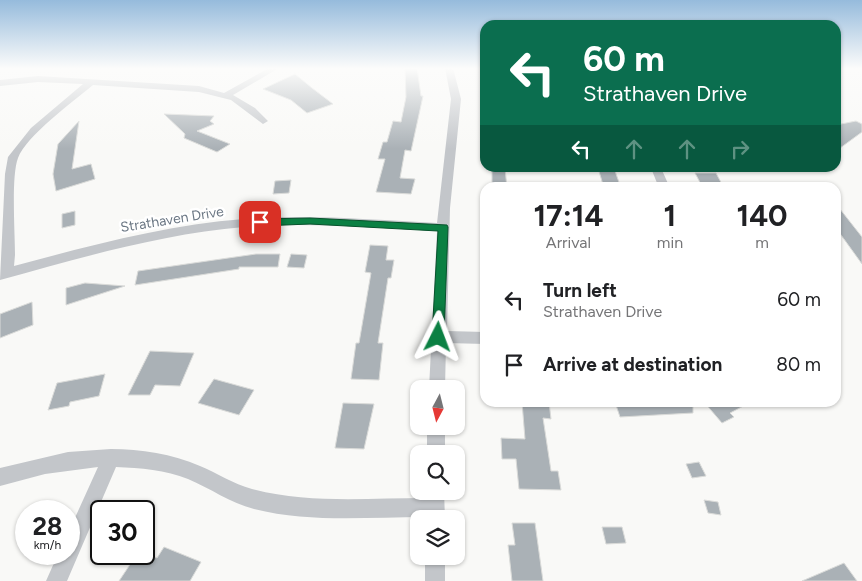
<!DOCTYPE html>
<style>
:root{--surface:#fff;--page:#f2f2f2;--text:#202124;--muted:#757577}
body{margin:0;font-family:Figtree,sans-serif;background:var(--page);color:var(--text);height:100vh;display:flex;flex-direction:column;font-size:19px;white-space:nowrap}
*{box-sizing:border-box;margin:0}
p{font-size:16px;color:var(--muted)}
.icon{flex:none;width:28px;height:28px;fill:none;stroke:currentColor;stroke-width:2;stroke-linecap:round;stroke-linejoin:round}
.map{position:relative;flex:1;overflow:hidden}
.drawer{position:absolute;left:480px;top:182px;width:361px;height:225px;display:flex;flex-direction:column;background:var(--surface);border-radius:15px;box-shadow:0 1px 4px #0004}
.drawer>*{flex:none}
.guide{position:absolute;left:480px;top:20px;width:361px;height:152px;border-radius:15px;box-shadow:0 1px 4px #0004;background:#0b6e4f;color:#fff;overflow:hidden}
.needle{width:32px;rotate:187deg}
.fabs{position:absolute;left:410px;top:380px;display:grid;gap:10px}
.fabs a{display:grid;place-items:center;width:55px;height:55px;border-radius:10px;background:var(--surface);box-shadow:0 1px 4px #0004;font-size:25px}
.speed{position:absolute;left:15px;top:500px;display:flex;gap:10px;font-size:25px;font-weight:700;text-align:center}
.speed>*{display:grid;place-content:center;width:65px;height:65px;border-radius:50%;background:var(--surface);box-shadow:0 1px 4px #0004;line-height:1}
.speed small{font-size:12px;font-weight:400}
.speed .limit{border:2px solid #111;border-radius:8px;background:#fff;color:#111}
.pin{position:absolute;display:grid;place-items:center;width:42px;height:42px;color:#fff;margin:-21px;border-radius:10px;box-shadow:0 2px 8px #0006}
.me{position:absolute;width:55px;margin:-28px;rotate:3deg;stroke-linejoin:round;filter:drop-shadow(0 0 4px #0008)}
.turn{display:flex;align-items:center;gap:18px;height:105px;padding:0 20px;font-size:22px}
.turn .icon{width:65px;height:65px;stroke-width:2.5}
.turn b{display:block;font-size:35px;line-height:42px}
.lanes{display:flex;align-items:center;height:48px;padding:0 20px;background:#0003;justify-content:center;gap:25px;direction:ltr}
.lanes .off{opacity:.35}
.eta{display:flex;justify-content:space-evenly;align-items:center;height:85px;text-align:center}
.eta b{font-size:30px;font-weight:700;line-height:35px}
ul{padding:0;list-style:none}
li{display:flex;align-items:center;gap:15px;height:65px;padding:0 20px}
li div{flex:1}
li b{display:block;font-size:19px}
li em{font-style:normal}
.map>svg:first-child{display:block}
.building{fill:#aab1b6;stroke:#dadbd9}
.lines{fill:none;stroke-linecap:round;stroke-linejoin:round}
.minor{fill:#c3c6ca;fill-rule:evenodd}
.route{fill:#0b8043;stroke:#07532c}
.labels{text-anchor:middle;stroke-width:5;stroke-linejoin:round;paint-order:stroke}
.street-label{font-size:14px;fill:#6b7784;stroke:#fff}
</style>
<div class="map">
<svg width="862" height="581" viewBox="0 0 862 581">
<rect width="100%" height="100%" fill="#f9f9f7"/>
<path class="building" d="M 405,68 L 417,68 L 421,96 L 423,96 L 411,151 L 405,150 L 400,178 L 415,179 L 411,194 L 376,192 L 385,159 L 378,159 L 383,142 L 387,142 L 393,121 L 401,122 L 406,97 Z
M 295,74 L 312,88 L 333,104 L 307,113 L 291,100 L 263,89 Z
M 164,114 L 214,116 L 210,121 L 214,124 L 197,131 L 230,144 L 217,152 L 184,138 L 185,134 Z
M 79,121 L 72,169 L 91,164 L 95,179 L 56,191 L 53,174 L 58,144 Z
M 856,121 L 862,124 L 862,132 L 836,151 L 836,125 Z
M 492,168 L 505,168 L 507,188 L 492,188 Z
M 598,168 L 614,168 L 621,188 L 604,188 Z
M 695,173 L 716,173 L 724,188 L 703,188 Z
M 291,180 L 289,193 L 273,194 L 275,181 Z
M 836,204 L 862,237 L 862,264 L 836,228 Z
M 75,211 L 75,225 L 62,228 L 62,214 Z
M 370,245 L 388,246 L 386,260 L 394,260 L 391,278 L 388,278 L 378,343 L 383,343 L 379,380 L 351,379 L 356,343 L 359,343 L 371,273 L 365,272 Z
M 256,254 L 280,254 L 278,267 L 239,267 L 239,269 L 135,285 L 138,271 Z
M 291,254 L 307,255 L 304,268 L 287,267 Z
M 85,283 L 125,286 L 66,305 L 66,288 Z
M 32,302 L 33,325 L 0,338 L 0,314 Z
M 150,351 L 194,353 L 180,386 L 155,385 L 150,395 L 128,395 Z
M 105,374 L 99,396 L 70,402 L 69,406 L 48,410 L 57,383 Z
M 214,379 L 254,390 L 239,415 L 198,403 Z
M 522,402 L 549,402 L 551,419 L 543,418 L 551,471 L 558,471 L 561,490 L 519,489 L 516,459 L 502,459 L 501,438 L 525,439 Z
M 615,402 L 693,402 L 693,413 L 620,417 Z
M 704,402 L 751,402 L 730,413 L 734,417 L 722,423 Z
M 343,403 L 374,404 L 364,449 L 335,448 Z
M 699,462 L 706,476 L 692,478 L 686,464 Z
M 704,500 L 718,502 L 721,515 L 708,513 Z
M 512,523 L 535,523 L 543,581 L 512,581 L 508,545 L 515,545 Z
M 602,527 L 622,527 L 626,543 L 606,544 Z
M 164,547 L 201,562 L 190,581 L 119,581 L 137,554 L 146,554 L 157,558 Z
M 844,563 L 857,581 L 802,581 Z"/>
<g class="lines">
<path class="minor" d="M 269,68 L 279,68 L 233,95 L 255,108 L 268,121 L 263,124 L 231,100 L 199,92 L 93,85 C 74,101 26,136 18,158 C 11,176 15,233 15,255 L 14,266 C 89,246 165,225 244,219 C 308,214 373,220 437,223 L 451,99 L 445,68 L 453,68 L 461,99 L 450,208 L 447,331 L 485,332 L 485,344 L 446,343 L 445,389 L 429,389 L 437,231 C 373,228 308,222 244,227 C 161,234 80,258 0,280 L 5,174 L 8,157 L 31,128 L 83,84 L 38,82 L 0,86 L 0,80 L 38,76 L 199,86 L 224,93 Z
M 651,168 L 661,168 L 670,188 L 659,188 Z
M 427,426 L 445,426 L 445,454 L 427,454 Z
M 111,449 C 141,449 172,454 200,466 C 217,473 233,484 252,489 C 308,504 368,498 426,498 L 426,491 L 444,491 L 445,519 L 425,519 L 425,517 C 368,517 310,523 254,509 C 230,503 210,488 188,479 C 166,470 140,468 116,467 L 67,581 L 46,581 L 58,554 L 69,554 L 69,531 L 98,467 L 45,474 L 0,486 L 0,468 L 68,452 Z
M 425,556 L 445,556 L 445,581 L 425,581 Z"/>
</g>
<linearGradient id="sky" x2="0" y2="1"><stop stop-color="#96bbdc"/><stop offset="0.46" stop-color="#fcfcfb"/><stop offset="1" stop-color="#fcfcfb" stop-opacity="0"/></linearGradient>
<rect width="862" height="149" fill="url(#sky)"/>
<path class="route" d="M 310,218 L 447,225 L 448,227 L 444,337 L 442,340 L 433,340 L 432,337 L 438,231 L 310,224 L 260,226 L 255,222 L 260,219 Z"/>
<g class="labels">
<g class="street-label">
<text transform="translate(172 219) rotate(-9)" y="5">Strathaven Drive</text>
</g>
</g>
</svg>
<div class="fabs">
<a><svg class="needle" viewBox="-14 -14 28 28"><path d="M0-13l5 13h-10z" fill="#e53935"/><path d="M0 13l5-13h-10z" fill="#757577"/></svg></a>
<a><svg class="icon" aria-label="search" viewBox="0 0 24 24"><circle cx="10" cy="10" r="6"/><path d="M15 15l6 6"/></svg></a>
<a><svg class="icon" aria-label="layers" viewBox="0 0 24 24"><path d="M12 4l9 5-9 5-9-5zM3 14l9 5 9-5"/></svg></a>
</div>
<div class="speed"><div>28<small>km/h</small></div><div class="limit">30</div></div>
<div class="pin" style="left:260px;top:222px;background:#d93025"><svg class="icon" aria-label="arrive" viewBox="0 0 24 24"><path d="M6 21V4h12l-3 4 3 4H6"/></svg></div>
<svg class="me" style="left:438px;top:337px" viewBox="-20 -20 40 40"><path d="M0-17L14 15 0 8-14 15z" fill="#0b8043" stroke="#fff" stroke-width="4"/></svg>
<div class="guide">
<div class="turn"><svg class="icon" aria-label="left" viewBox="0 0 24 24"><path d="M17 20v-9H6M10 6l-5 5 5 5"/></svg><div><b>60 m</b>Strathaven Drive</div></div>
<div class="lanes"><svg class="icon" aria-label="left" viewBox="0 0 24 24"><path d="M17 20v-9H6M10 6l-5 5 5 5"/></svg><svg class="icon off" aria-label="ahead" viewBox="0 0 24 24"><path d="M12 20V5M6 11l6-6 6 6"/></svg><svg class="icon off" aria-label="ahead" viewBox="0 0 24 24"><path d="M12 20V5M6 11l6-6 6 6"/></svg><svg class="icon off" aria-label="right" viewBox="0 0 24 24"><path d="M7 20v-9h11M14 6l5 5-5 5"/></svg></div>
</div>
<section class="drawer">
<div class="eta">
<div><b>17:14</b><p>Arrival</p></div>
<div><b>1</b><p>min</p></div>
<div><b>140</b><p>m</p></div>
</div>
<ul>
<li><svg class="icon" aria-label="left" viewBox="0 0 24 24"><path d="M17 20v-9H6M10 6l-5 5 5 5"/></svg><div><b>Turn left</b><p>Strathaven Drive</p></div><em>60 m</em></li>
<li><svg class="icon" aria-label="arrive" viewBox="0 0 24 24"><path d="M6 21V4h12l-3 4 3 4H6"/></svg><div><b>Arrive at destination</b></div><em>80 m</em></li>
</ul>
</section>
</div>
